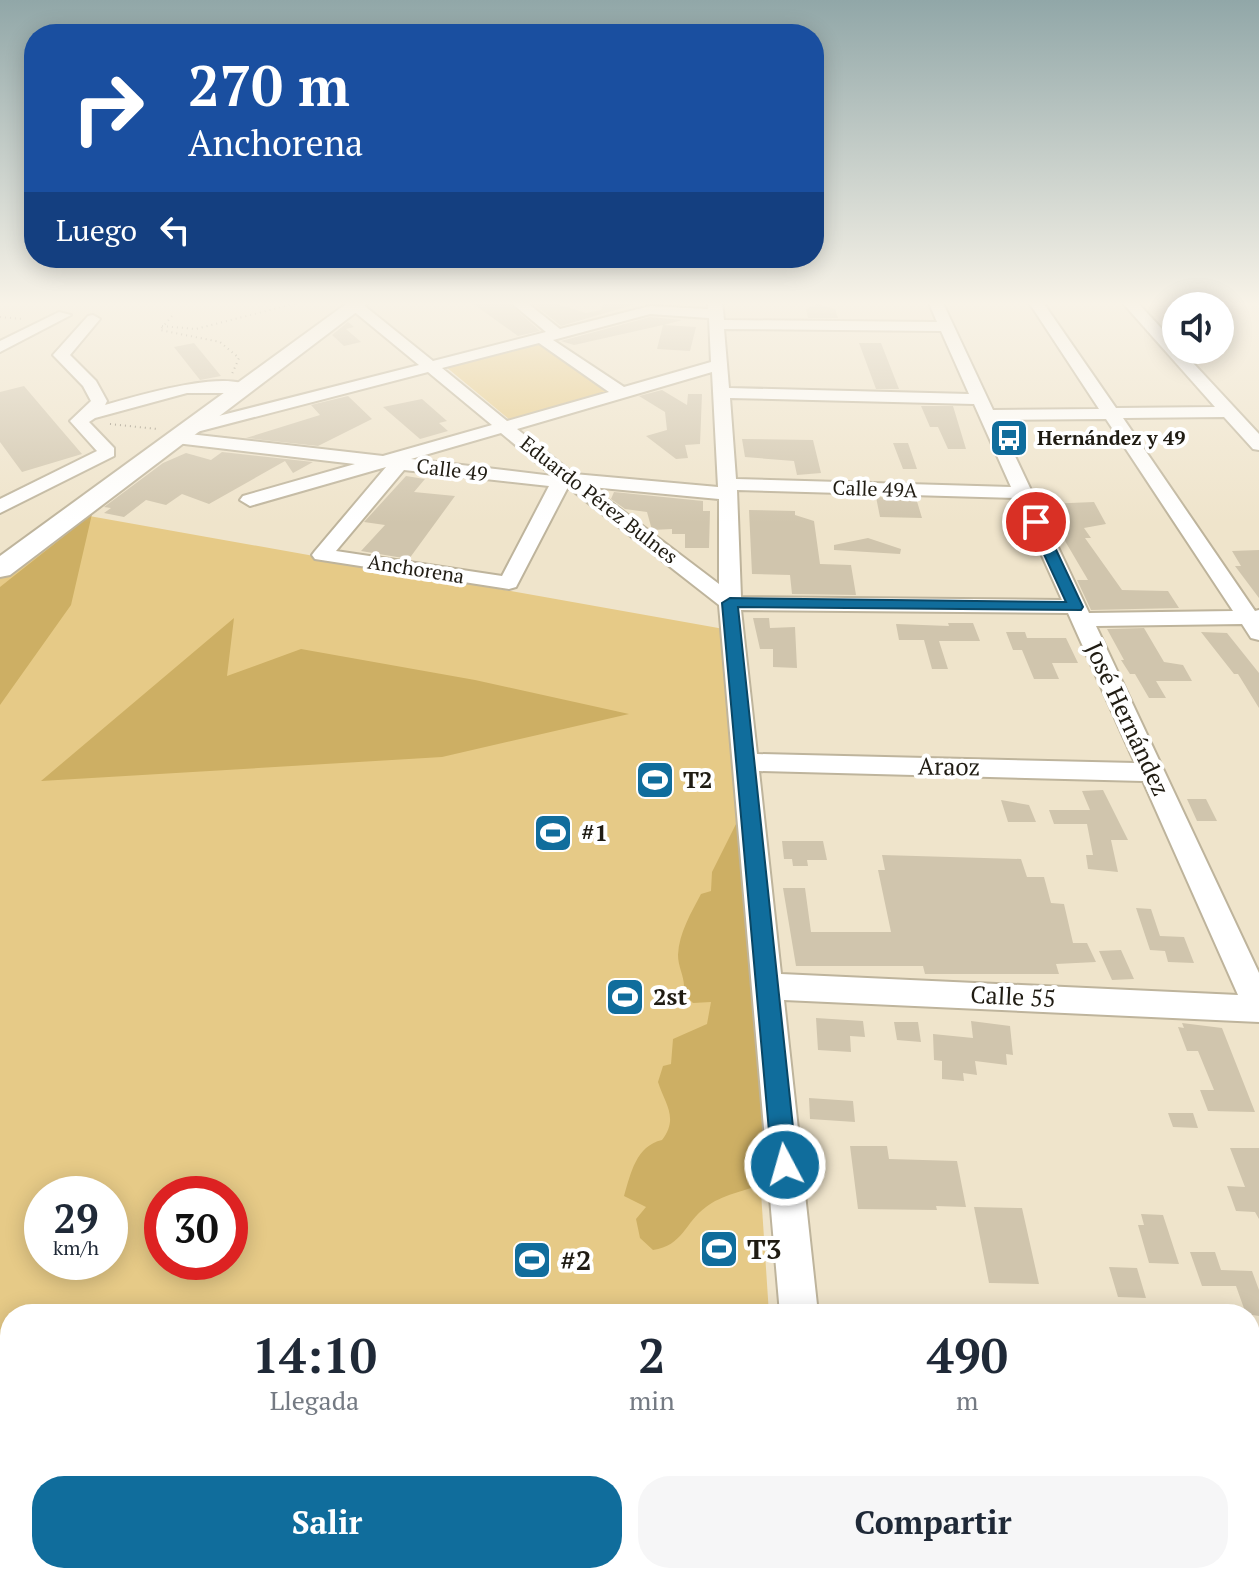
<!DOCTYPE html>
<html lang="es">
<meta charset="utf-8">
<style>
:root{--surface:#fff;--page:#f6f6f7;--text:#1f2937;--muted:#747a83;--accent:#106d9c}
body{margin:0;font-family:"PT Serif",serif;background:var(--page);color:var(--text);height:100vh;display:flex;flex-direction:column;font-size:30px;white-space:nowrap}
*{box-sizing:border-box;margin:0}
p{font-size:26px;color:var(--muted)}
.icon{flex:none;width:44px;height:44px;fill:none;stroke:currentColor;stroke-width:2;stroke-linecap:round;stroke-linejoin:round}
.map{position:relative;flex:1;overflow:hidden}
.drawer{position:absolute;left:0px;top:1304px;width:1260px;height:280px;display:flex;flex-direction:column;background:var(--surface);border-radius:32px 32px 0 0;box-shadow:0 4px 20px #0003}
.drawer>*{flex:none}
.banner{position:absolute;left:24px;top:24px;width:800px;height:244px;border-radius:32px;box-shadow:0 4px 20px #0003;background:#1a4fa0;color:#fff;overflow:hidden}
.fabs{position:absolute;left:1162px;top:292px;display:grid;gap:16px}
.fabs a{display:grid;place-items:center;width:72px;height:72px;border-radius:50%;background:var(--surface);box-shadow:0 4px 20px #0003;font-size:40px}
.speed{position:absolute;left:24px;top:1176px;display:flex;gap:16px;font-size:40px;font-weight:700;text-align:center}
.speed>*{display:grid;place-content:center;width:104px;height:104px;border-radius:50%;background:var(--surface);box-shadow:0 4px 20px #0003;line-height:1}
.speed small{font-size:20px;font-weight:400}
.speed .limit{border:12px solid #d22;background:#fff;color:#111}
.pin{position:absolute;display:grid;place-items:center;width:68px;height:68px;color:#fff;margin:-34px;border:4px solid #fff;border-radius:50%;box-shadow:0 2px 8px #0007}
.me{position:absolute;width:88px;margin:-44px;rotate:354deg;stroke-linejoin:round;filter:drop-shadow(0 0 6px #0008)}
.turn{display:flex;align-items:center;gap:28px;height:168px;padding:0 32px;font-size:36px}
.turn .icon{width:104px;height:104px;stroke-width:2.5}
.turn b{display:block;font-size:56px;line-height:68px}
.then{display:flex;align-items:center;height:76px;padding:0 32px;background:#0003;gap:16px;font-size:30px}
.eta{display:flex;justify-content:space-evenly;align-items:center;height:136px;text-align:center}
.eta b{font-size:48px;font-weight:700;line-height:56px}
.action{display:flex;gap:16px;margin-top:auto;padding:16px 32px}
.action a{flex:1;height:92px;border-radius:32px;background:var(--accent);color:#fff;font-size:32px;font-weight:700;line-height:92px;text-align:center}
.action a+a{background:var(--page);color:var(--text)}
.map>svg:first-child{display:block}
.green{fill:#e6ca87;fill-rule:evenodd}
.forest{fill:#cdaf64}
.building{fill:#d0c5ad}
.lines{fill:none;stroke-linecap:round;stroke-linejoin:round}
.minor-casing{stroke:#beb49c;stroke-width:4}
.major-casing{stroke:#beb49c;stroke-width:4}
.path{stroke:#918977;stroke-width:2;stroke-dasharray:1 4;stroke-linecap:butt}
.minor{fill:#fff;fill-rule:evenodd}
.major{fill:#fff;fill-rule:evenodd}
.route{fill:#106d9c;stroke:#0a4765;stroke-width:2}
.labels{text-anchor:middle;stroke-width:8;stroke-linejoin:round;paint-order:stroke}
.far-poi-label{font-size:20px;font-weight:bold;fill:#201c13;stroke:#fff;text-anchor:start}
.far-street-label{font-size:20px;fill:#201c13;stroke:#fff}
.street-label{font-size:24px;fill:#201c13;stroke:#fff}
.poi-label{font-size:24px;font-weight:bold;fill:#201c13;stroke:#fff;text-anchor:start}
.near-poi-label{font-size:28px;font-weight:bold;fill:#201c13;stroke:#fff;text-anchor:start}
</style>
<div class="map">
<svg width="1259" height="1584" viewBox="0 0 1259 1584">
<rect width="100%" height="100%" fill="#efe4cb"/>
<path class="green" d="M 538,342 L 609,391 L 510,420 L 445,366 Z
M 78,514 L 724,629 L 769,1314 L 10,1314 L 10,1574 L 786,1574 L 787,1584 L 0,1584 L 0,575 ZM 42,1194 L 110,1194 L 110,1262 L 42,1262 ZM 162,1194 L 230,1194 L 230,1262 L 162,1262 Z"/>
<path class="forest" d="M 92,514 L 71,605 L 0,705 L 0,587 Z
M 234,618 L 227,676 L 301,649 L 475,680 L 629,714 L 442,757 L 41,781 Z
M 744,808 L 766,1183 C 748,1190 721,1195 706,1207 C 685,1222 683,1246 653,1250 L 640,1238 L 636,1219 L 646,1207 L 624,1196 C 631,1173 636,1146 662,1140 C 679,1118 665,1104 658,1082 L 663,1066 L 671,1064 L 673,1039 L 707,1024 L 711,1002 L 693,1003 L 683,993 C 687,980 678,969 678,955 C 679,933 691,913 701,894 L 711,891 L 712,872 Z"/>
<path class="building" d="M 469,301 L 506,301 L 540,331 L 518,336 Z
M 530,301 L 548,301 L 586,313 L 601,310 L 604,301 L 646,301 L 561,326 Z
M 817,304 L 835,309 L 838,318 L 808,318 L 806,309 Z
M 650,317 L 682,320 L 664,325 L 696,327 L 690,351 L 657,349 L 663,325 L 574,345 L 561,341 Z
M 348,322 L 354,327 L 346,329 L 361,342 L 344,346 L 332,335 Z
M 194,343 L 221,376 L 200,380 L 174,347 Z
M 859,343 L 881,343 L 899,389 L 876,389 Z
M 24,386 L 58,426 L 82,454 L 22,472 L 0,442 L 0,392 Z
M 662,390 L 687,405 L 688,394 L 702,394 L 700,444 L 685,445 L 688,458 L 676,459 L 646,436 L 667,430 L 665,412 L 639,396 Z
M 348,396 L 372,419 L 318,446 L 246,438 L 320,415 L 311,405 Z
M 422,399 L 447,421 L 439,423 L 448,431 L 420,439 L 383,407 Z
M 921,406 L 953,406 L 966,449 L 948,449 L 938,427 L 930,427 Z
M 742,439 L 813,440 L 821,473 L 797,475 L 794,461 L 745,457 Z
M 893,443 L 908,443 L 917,469 L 903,469 Z
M 222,452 L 313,462 L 293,473 L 285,461 L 209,504 L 182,494 L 166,505 L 146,500 L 124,517 L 104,513 L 111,508 L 104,507 L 163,463 L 186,453 L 211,460 Z
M 406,476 L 425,479 L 414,492 L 455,496 L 409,559 L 361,551 L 385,525 L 364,522 Z
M 614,492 L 703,501 L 703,511 L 710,511 L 709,548 L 685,548 L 685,534 L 672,534 L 672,529 L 652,530 L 647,512 L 625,509 L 611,499 Z
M 876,497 L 916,498 L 922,518 L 880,517 Z
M 1094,502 L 1106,524 L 1084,528 L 1091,538 L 1085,538 L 1122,590 L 1168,591 L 1179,608 L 1091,610 L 1077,580 L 1088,580 L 1045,507 L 1046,504 Z
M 749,510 L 795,511 L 795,515 L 814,521 L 820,564 L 851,565 L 856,595 L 792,594 L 790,575 L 752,574 Z
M 868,538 L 901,549 L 900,554 L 834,550 L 834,545 Z
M 1259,550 L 1259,598 L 1235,566 L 1241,566 L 1232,551 Z
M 753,618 L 769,618 L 770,628 L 795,627 L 797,668 L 773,667 L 773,649 L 760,649 Z
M 948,623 L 973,623 L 980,641 L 939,641 L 948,669 L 932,669 L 924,640 L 899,640 L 896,624 L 949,626 Z
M 1144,628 L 1164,662 L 1183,665 L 1192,681 L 1156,681 L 1166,698 L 1149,698 L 1135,674 L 1130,674 L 1121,660 L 1124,660 L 1107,629 Z
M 1006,632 L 1025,632 L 1027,638 L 1066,638 L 1078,663 L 1052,663 L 1059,679 L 1034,679 L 1022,650 L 1013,650 Z
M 1201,632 L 1227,633 L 1259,673 L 1259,708 L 1238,674 L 1234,674 Z
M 1103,790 L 1128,840 L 1111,840 L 1118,872 L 1088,869 L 1086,855 L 1093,855 L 1087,824 L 1054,824 L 1049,810 L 1090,810 L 1082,791 Z
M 1187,799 L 1206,799 L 1217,821 L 1197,821 Z
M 1001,800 L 1029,805 L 1036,822 L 1008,822 Z
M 782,841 L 823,841 L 827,860 L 807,860 L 808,866 L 793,866 L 792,859 L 784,859 Z
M 882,855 L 1021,859 L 1027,877 L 1044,877 L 1051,903 L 1064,904 L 1073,943 L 1087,943 L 1096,962 L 1056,964 L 1059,974 L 925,974 L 923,966 L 796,966 L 783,888 L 805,888 L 811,932 L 891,932 L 878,870 L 885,870 Z
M 1136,908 L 1151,909 L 1160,936 L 1184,937 L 1194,963 L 1168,962 L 1165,951 L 1150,950 Z
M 1121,950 L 1134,979 L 1112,980 L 1099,951 Z
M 816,1018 L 863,1021 L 865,1037 L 850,1036 L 851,1052 L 818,1050 Z
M 971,1021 L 1010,1026 L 1013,1055 L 1006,1054 L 1007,1065 L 975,1061 L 977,1075 L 963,1073 L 964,1081 L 942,1079 L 942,1061 L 934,1060 L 933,1034 L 973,1038 Z
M 894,1022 L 918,1022 L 921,1042 L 897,1040 Z
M 1182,1023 L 1222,1028 L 1255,1112 L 1208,1111 L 1200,1090 L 1214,1090 L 1198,1051 L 1187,1051 L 1178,1027 L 1184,1028 Z
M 809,1098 L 853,1101 L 855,1122 L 810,1119 Z
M 1168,1113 L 1193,1113 L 1198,1128 L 1173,1127 Z
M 850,1146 L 887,1146 L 889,1159 L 957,1161 L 966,1207 L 936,1206 L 937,1210 L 858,1209 Z
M 1230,1148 L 1259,1148 L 1259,1219 L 1255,1212 L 1236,1211 L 1227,1186 L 1245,1187 Z
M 974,1207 L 1022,1208 L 1039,1284 L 989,1283 Z
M 1141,1214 L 1163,1215 L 1179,1264 L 1149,1263 L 1138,1225 L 1144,1225 Z
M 1190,1252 L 1215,1252 L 1221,1270 L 1252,1271 L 1259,1290 L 1259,1316 L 1246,1314 L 1236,1286 L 1202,1286 Z
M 1109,1267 L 1137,1268 L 1146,1298 L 1118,1297 Z"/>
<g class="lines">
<defs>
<path id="minor" d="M 509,301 L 525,301 L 560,329 L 650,306 L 708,309 L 708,301 L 722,301 L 724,320 L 937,322 L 928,301 L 942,301 L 993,410 L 1099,409 L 1028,301 L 1042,301 L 1116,408 L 1215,407 L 1121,301 L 1136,301 L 1176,344 L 1176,350 L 1181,350 L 1259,434 L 1259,450 L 1253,449 L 1224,417 L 1123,418 L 1255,611 L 1259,610 L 1259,640 L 1251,638 L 1242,624 L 1096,626 L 1259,973 L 1259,1022 L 784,1000 L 818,1314 L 780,1314 L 719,605 L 568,487 L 516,587 L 509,589 L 315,559 L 312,555 L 315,551 L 386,467 L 250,506 L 240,500 L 243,496 L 355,464 L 176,443 L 167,438 L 178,433 L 179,426 L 419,365 L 351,309 L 351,303 L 361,303 L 433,361 L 546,332 ZM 650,314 L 709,318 L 711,362 L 624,387 L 553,340 ZM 724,329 L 941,331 L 969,394 L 729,388 ZM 539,343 L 609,392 L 507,421 L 442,368 ZM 428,372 L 492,425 L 383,456 L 189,434 ZM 712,372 L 718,487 L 574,474 L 517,429 ZM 730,398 L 974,404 L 1011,487 L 736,479 ZM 1106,419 L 1233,611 L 1089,613 L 998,420 ZM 501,433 L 553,476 L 411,459 ZM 404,470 L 549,486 L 502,576 L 336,551 ZM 591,487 L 719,499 L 719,584 ZM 737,490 L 1016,498 L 1062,600 L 741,597 ZM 741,610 L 1068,613 L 1135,763 L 757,754 ZM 759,771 L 1143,781 L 1238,995 L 781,974 Z
M 59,312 L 71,315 L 0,352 L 0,341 Z
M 93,315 L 100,319 L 70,355 L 96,381 L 107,401 L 105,405 C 133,397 229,368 251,388 L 243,393 L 187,393 L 95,418 L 89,422 L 114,448 L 114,456 L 0,513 L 0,499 L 97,451 L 70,421 L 91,401 L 83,386 L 53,355 L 88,316 Z
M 1250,1343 L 1259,1344 L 1259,1384 L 1250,1383 Z
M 802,1574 L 846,1574 L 847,1584 L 803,1584 Z"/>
<path id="major" d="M 350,301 L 371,301 L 10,575 L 0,577 L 0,556 Z"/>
</defs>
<use href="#minor" class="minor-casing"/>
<use href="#major" class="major-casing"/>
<path class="path" d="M 203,301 L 205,305
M 172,316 L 160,330 L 220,342 L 239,358 L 232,374
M 0,317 L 23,319
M 162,326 L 196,329 L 305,301
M 110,424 L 157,429"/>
<use href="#minor" class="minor"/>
<use href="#major" class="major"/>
</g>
<linearGradient id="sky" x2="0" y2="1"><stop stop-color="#91a7a8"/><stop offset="0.58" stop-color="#f8f3e8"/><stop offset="1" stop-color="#f8f3e8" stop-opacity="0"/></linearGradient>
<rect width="1259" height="523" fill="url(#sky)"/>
<path class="route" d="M 1036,518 L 1043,522 L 1083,607 L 1081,610 L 738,607 L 797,1165 L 793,1173 L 785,1176 L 776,1173 L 772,1165 L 722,603 L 730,598 L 1066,602 L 1029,522 Z"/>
<defs>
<symbol id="bus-square" viewBox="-11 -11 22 22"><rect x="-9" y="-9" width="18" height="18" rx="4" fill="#106d9c" stroke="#fff"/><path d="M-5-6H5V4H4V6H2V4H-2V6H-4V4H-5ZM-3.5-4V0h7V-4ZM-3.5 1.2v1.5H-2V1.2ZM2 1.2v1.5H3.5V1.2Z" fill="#fff"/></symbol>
<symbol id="stadium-square" viewBox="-11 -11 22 22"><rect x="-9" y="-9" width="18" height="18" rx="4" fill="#106d9c" stroke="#fff"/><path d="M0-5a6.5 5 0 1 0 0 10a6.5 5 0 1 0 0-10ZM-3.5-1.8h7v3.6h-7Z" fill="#fff"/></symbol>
</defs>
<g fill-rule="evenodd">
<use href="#bus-square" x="987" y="416" width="44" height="44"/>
<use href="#stadium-square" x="633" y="758" width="44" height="44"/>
<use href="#stadium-square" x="531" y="811" width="44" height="44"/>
<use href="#stadium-square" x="603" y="975" width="44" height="44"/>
<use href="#stadium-square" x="697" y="1227" width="44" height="44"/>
<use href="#stadium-square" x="510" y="1238" width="44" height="44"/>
</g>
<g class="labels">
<g class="far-poi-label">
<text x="1037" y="445">Hernández y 49</text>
</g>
<g class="far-street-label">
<text transform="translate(452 470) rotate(7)" y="7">Calle 49</text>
<text transform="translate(875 489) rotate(2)" y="7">Calle 49A</text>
<text transform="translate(599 500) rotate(38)" y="7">Eduardo Pérez Bulnes</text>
<text transform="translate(416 569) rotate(9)" y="7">Anchorena</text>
</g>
<g class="street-label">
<text transform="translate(1127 719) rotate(65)" y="8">José Hernández</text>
<text transform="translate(949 767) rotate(1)" y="8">Araoz</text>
<text transform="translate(1013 997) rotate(3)" y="8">Calle 55</text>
</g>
<g class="poi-label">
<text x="683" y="788">T2</text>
<text x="581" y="841">#1</text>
<text x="653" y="1005">2st</text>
</g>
<g class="near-poi-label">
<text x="747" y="1259">T3</text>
<text x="560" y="1270">#2</text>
</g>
</g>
</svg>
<div class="fabs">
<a><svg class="icon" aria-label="sound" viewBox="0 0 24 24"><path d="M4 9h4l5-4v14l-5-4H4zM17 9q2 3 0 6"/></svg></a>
</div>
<div class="speed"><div>29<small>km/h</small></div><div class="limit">30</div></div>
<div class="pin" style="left:1036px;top:522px;background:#d93025"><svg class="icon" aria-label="arrive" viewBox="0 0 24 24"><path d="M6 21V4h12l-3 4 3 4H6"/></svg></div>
<svg class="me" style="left:785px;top:1165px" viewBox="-20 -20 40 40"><circle r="17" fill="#106d9c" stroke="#fff" stroke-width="3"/><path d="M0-11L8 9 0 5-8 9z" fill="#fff"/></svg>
<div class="banner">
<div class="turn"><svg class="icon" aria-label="right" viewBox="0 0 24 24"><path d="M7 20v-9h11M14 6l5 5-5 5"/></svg><div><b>270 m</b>Anchorena</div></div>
<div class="then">Luego<svg class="icon" aria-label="left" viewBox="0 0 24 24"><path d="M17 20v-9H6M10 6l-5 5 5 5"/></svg></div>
</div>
<section class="drawer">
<div class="eta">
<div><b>14:10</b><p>Llegada</p></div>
<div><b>2</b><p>min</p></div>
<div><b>490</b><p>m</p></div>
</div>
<div class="action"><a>Salir</a><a>Compartir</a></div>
</section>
</div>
